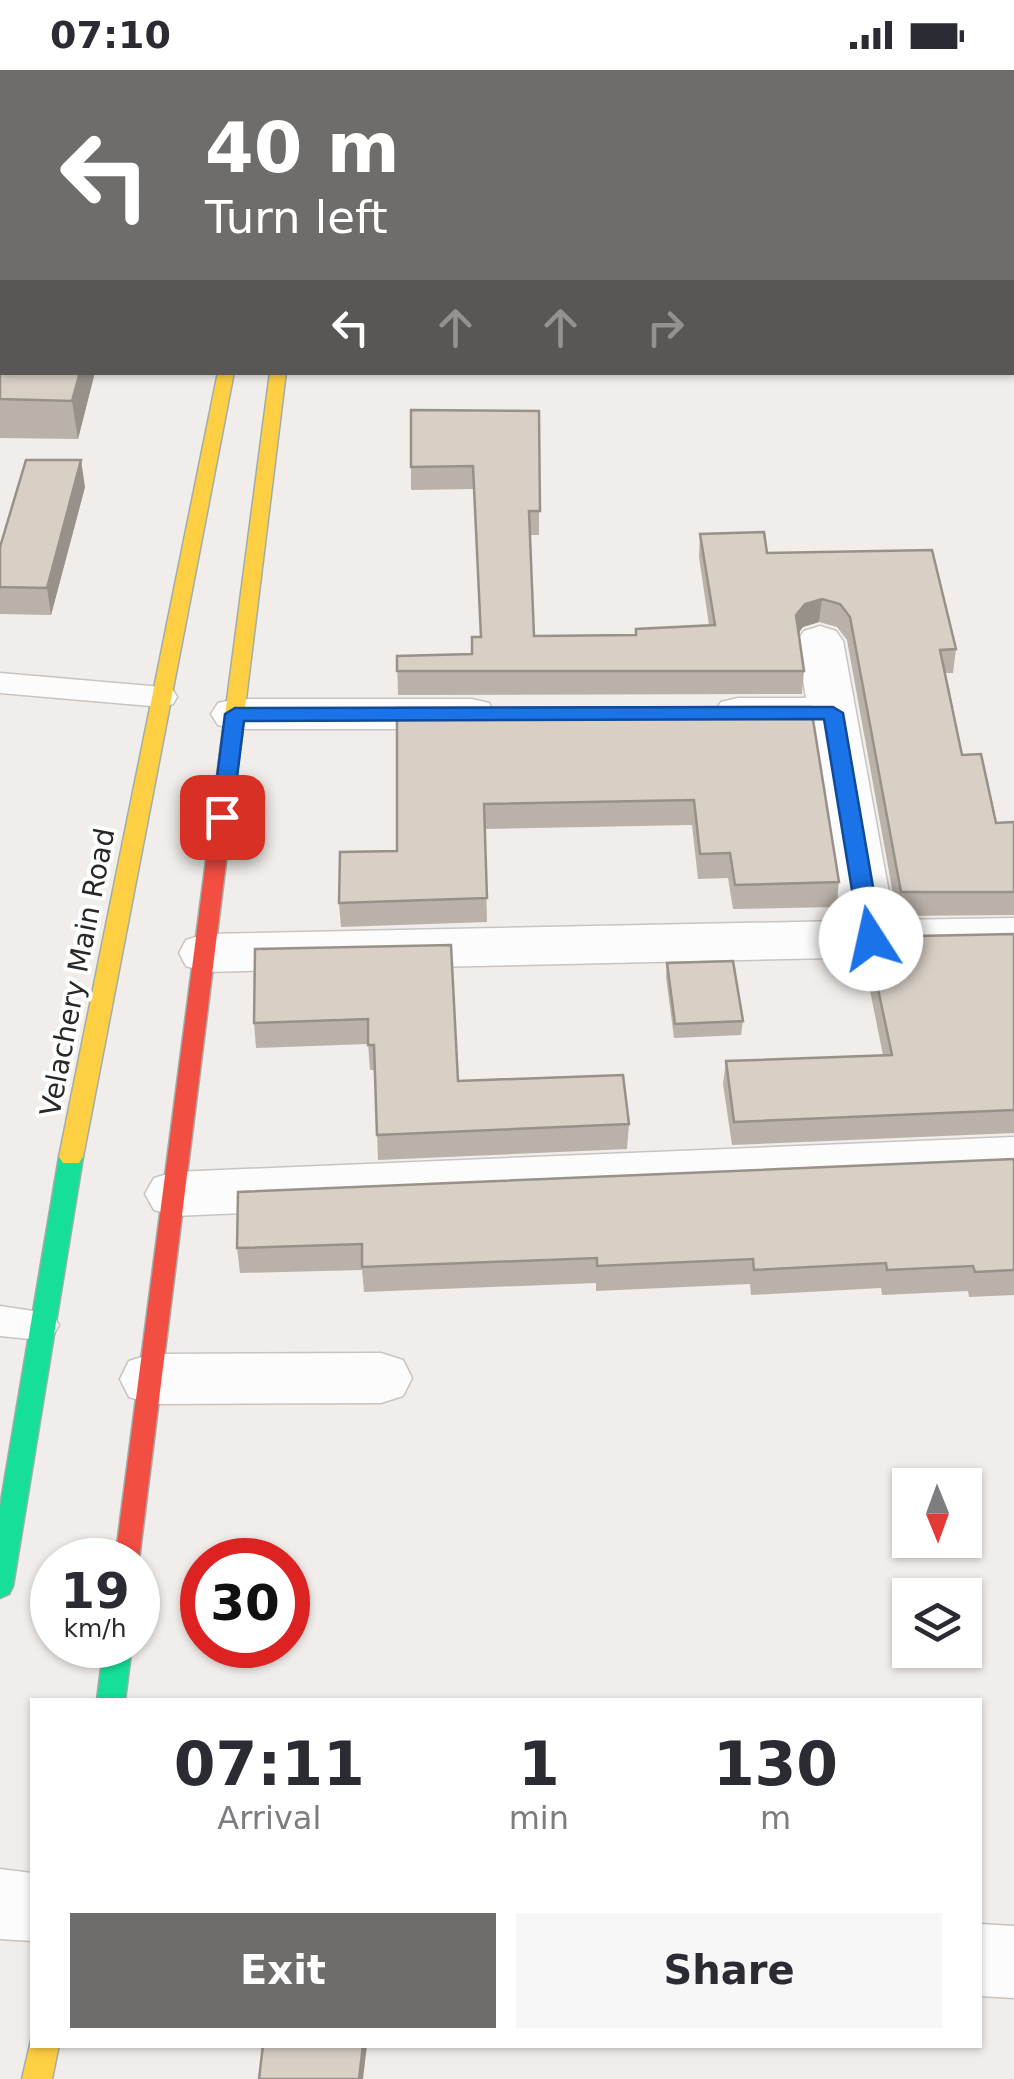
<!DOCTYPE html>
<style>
:root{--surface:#fff;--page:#f7f7f7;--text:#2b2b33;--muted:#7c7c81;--accent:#6f6d6b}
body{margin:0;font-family:"DejaVu Sans",sans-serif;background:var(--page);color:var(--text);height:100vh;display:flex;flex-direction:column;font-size:38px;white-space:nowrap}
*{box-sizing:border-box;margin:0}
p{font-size:32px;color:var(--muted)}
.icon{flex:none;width:55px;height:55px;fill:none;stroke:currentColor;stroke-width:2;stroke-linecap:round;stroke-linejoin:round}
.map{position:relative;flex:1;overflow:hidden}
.details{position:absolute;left:30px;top:1628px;width:952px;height:350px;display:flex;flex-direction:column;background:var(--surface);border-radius:0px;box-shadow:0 2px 8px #0004}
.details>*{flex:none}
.guide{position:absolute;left:0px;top:0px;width:1015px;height:305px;box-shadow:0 2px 8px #0004;background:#6f6d6b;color:#fff;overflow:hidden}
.needle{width:65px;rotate:179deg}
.fabs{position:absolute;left:892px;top:1398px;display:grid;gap:20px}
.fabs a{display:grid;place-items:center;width:90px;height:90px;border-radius:0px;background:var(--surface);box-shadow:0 2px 8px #0004;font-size:50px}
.speed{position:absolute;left:30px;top:1468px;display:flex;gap:20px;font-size:50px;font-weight:700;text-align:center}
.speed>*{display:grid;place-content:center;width:130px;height:130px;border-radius:50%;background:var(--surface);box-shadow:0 2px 8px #0004;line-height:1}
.speed small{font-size:25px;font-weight:400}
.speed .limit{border:15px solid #d22;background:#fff;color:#111}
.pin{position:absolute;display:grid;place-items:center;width:85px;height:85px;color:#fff;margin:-42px;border-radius:20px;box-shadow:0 5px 15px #0006}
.me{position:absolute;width:110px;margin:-55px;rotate:350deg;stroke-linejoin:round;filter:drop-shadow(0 0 8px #0008)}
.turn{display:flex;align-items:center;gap:35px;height:210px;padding:0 40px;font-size:45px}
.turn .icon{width:130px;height:130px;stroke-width:2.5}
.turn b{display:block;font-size:70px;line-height:85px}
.lanes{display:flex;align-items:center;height:95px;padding:0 40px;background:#0003;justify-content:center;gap:50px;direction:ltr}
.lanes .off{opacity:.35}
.eta{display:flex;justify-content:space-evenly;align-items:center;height:170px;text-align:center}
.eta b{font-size:60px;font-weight:600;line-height:70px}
.cta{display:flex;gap:20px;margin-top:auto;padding:20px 40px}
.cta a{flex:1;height:115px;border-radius:0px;background:var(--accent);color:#fff;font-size:40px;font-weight:600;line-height:115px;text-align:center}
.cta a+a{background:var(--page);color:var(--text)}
.status{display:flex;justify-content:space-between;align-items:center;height:70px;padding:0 50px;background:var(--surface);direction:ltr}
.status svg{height:28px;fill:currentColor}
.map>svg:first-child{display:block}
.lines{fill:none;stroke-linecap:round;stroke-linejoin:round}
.lane-casing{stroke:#c7c4c2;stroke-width:3}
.street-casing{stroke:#c7c4c2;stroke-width:3}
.fast-casing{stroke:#9faead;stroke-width:3}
.slow-casing{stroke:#9faead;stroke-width:3}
.jam-casing{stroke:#9faead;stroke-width:3}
.lane{fill:#fdfcfc;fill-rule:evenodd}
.street{fill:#fdfcfc;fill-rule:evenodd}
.fast{fill:#16e098;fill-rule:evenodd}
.slow{fill:#ffcf43;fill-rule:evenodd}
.jam{fill:#f24e42;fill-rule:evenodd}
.wall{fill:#bab2a9}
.shaded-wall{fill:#97918a}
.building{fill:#d8cfc5;stroke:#97918a;stroke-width:2.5}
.route{fill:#1a73e8;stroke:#114b97;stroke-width:2.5}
.labels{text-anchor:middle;stroke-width:8;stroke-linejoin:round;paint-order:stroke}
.street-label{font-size:28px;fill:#2a2826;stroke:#fff}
</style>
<div class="status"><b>07:10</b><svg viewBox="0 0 49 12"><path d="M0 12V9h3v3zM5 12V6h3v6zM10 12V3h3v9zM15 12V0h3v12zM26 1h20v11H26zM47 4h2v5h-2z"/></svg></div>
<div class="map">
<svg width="1014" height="2009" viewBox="0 0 1014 2009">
<rect width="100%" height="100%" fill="#f0edea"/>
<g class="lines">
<defs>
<path id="lane" d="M 0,603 L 162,617 L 173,620 L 177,627 L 173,634 L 162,637 L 0,623 Z
M 0,1236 L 53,1244 L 59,1255 L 53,1266 L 40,1270 L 0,1266 Z"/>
<path id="street" d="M 0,0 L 22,0 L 24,2 L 2,2 L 0,13 Z
M 492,0 L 529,0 L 531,2 L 494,2 Z
M 1012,56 L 1014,56 L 1014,78 L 1012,78 Z
M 0,153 L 2,154 L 2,177 L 0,177 Z
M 1012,277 L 1014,277 L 1014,301 L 1012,301 Z
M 820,556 L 836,561 L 843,571 L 894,850 L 1014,848 L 1014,884 L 205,902 L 186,896 L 179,883 L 186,870 L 205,864 L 842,851 L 811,658 L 738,658 L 721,654 L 714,643 L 721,632 L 738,628 L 806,628 L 797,571 L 804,561 Z
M 235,629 L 472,629 L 489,633 L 496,644 L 489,655 L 472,659 L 235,659 L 218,655 L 211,644 L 218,633 Z
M 1014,1067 L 1014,1111 L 174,1146 L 154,1140 L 145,1124 L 154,1108 L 174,1102 Z
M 381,1283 L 403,1290 L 412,1308 L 403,1326 L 381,1333 L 151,1334 L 129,1327 L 120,1309 L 129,1291 L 151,1284 Z
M 0,1799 L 32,1803 L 32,1871 L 0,1869 Z
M 980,1854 L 1014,1856 L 1014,1928 L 980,1926 Z"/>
<path id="fast" d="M 71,1078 L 79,1081 L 83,1087 L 13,1516 L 9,1524 L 0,1528 L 0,1437 L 59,1087 L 63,1081 Z
M 104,1575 L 132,1575 L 125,1630 L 97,1630 Z"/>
<path id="slow" d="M 218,302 L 234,302 L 83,1087 L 79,1093 L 63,1093 L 59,1087 Z
M 270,302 L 286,302 L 231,752 L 221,759 L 211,752 Z
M 32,1966 L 32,1975 L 59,1975 L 52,2009 L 22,2009 Z"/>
<path id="jam" d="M 221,745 L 231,752 L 138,1498 L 138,1490 L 115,1490 L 211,752 Z"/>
</defs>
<use href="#lane" class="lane-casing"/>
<use href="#street" class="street-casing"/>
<use href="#fast" class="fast-casing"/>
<use href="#slow" class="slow-casing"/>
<use href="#jam" class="jam-casing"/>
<use href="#lane" class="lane"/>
<use href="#street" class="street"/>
<use href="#fast" class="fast"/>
<use href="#slow" class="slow"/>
<use href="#jam" class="jam"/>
</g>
<path class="wall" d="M 520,0 L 1014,0 L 1014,51 L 1012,52 L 1012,2 L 520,2 Z
M 0,227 L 2,302 L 95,302 L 78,369 L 0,368 Z
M 539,341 L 539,465 L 530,465 L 534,566 L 635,565 L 636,559 L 709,555 L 699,487 L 700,464 L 767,483 L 956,579 L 953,603 L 945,603 L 962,685 L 996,753 L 1014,752 L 1014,845 L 897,846 L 847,570 L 837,557 L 819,552 L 803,557 L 799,562 L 804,601 L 802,624 L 398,625 L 397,586 L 472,584 L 481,567 L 474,419 L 411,420 L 411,397 Z
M 85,417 L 51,545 L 0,544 L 0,477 Z
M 811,637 L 839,812 L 836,837 L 733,839 L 728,808 L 698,809 L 692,755 L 485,759 L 487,852 L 341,857 L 339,833 L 397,781 L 397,638 Z
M 1014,864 L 1014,1063 L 732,1075 L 723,1014 L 726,991 L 883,985 L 864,891 L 867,867 Z
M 451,875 L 458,1011 L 629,1054 L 627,1079 L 378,1090 L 375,1000 L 370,1000 L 368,974 L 256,978 L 254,953 Z
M 667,893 L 743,951 L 741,965 L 674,968 L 666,907 Z
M 1014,1089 L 1014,1225 L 969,1227 L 968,1221 L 882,1225 L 881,1218 L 751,1225 L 750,1214 L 596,1221 L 596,1213 L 364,1222 L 362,1200 L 240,1203 L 237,1178 Z"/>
<path class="shaded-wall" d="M 80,302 L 95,302 L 78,369 L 72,331 Z
M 81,390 L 85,417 L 51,545 L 47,518 Z
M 822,529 L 819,552 L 803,557 L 794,569 L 796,545 L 805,534 Z
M 363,1975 L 367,1975 L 363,2009 L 359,2009 Z"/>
<path class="building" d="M 524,0 L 630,0 L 629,2 L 524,2 Z
M 962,0 L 1014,0 L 1014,16 L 1012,16 L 1012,2 L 963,2 Z
M 0,227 L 2,227 L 2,302 L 80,302 L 72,331 L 0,329 Z
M 411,340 L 539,341 L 540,441 L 529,441 L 534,566 L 636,565 L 636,559 L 715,555 L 700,464 L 764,462 L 767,483 L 932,480 L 956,579 L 940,580 L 962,685 L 981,684 L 996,753 L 1014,752 L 1014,822 L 901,822 L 850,547 L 840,534 L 822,529 L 805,534 L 796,545 L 804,601 L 397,601 L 397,586 L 472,584 L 472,567 L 481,567 L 473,396 L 411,397 Z
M 26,390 L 81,390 L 47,518 L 0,517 L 0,477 Z
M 811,637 L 839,812 L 735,815 L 730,783 L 700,784 L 694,730 L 484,734 L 487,828 L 339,833 L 340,782 L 397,781 L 397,638 Z
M 1014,864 L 1014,1040 L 734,1052 L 726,991 L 892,985 L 867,867 Z
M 451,875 L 458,1011 L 623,1005 L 629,1054 L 377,1065 L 374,975 L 368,975 L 368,949 L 254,953 L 255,879 Z
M 733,891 L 743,951 L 675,954 L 667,893 Z
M 1014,1089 L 1014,1200 L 975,1202 L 973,1196 L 887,1200 L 886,1193 L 754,1200 L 753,1189 L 597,1196 L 597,1188 L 362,1197 L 362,1174 L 237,1178 L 238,1122 Z
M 263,1975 L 363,1975 L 359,2009 L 259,2009 Z"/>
<path class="route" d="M 833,637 L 843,643 L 882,869 L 871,876 L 860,869 L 824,649 L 244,651 L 232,747 L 222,754 L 212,747 L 225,644 L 235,638 Z"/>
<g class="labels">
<g class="street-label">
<text transform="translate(77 902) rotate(-79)" y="10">Velachery Main Road</text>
</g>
</g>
</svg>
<div class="fabs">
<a><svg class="needle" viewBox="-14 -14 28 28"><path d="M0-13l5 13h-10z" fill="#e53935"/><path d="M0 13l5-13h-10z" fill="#7c7c81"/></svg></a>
<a><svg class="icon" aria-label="layers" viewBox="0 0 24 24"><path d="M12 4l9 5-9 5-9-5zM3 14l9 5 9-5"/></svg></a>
</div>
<div class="speed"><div>19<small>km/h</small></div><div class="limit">30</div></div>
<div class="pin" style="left:222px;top:747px;background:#d93025"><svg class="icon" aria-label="arrive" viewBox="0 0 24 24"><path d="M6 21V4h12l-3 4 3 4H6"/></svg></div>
<svg class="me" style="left:871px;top:869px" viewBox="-20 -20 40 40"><circle r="19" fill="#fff"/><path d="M0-13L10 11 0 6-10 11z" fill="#1a73e8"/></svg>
<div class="guide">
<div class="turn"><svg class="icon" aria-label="left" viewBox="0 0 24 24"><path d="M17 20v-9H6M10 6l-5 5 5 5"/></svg><div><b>40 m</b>Turn left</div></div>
<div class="lanes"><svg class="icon" aria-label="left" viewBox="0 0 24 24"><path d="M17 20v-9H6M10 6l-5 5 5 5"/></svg><svg class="icon off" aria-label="ahead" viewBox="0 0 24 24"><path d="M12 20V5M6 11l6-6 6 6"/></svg><svg class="icon off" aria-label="ahead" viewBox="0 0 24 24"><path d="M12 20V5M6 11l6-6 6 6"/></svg><svg class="icon off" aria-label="right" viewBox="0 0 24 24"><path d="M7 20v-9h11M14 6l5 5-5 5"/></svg></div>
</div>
<section class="details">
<div class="eta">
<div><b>07:11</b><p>Arrival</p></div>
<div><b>1</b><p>min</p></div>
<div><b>130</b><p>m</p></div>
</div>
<div class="cta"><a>Exit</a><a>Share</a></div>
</section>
</div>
